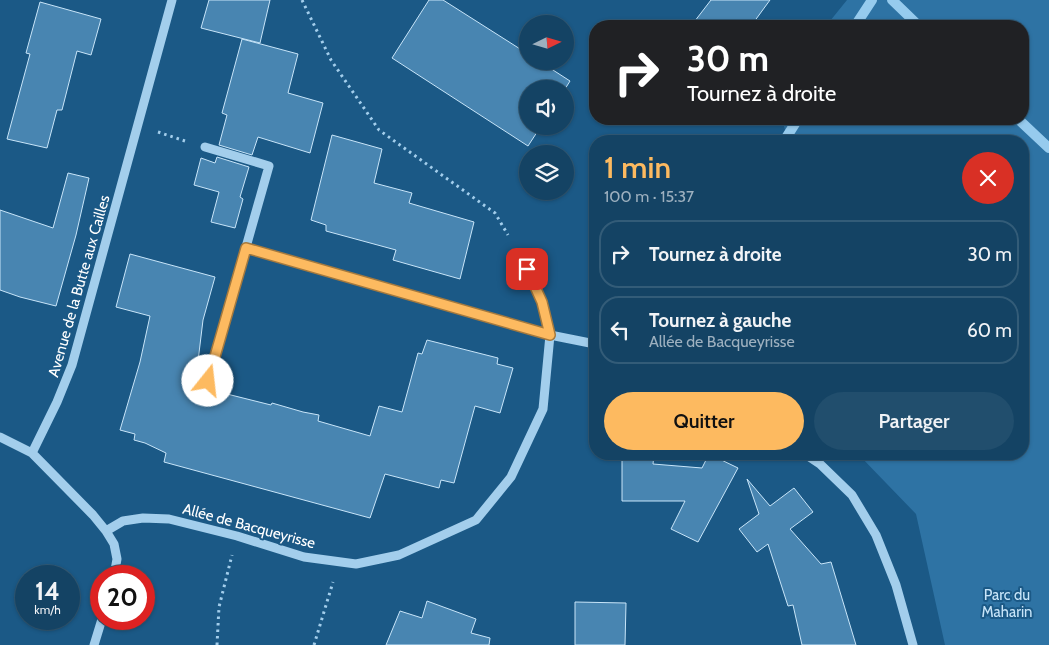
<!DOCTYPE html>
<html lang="fr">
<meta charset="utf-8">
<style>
:root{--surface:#144364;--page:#214e6d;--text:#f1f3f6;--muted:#9db0bf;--line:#335c78;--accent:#fdba60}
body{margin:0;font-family:Cabin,sans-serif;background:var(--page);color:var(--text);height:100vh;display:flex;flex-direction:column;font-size:19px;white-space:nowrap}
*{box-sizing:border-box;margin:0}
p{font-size:16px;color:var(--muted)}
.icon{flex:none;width:28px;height:28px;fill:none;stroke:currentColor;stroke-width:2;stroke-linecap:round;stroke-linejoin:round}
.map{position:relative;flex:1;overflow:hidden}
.details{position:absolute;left:589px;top:135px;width:440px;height:325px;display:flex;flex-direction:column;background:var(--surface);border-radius:20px;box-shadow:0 1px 4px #0004,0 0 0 1px var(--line)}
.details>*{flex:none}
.top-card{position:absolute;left:589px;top:20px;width:440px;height:105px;border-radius:20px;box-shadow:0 1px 4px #0004,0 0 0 1px var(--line);background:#202124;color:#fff;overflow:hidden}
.needle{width:32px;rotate:85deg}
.buttons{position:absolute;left:519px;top:15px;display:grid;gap:10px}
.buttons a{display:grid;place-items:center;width:55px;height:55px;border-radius:50%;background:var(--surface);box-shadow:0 1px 4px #0004,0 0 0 1px var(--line);font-size:25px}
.speed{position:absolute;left:15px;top:565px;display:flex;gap:10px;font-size:25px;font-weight:700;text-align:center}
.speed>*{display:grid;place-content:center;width:65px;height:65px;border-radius:50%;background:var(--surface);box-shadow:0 1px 4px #0004,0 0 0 1px var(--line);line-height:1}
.speed small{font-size:12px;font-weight:400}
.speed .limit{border:8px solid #d22;background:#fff;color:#111}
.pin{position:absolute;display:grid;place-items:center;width:42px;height:42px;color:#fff;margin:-21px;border-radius:10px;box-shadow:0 2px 8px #0006}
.me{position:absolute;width:55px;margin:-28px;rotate:16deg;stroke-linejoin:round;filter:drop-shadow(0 0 4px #0008)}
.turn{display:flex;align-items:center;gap:18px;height:105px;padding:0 15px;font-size:22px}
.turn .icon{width:65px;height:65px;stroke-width:2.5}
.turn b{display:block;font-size:35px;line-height:42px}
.round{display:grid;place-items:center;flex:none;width:52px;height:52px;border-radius:26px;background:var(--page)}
.summary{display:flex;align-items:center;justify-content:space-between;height:85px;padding:0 15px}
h1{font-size:30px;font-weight:600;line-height:38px;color:var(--accent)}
.primary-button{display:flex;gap:10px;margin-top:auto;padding:10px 15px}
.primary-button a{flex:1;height:58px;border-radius:30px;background:var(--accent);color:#111;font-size:20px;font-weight:600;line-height:58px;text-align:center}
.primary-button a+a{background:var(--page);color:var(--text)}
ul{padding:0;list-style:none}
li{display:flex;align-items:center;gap:15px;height:68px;margin:0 10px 8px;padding:0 5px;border:2px solid var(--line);border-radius:20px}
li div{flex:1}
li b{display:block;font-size:19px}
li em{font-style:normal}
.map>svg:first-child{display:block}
.green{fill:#2e73a4}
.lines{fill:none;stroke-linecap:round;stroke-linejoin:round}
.stream{stroke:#96cbee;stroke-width:10}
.building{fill:#4885b1;stroke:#c8e5f9}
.path{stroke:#a3ceec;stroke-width:3;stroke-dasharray:2.5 4;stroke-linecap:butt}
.minor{stroke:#a3ceec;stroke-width:9}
.route-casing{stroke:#a4793e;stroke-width:12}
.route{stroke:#fdba60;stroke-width:9}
.labels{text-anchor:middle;stroke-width:4;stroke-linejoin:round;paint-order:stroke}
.street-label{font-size:15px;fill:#fff;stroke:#1b5986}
.park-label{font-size:15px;fill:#c8e5f9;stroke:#1b5986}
</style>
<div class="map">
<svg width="1049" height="645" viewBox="0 0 1049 645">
<rect width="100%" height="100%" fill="#1b5986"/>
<path class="green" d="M 847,0 L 1049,0 L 1049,645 L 945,645 L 916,514 L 858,454 L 1022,454 L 1022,141 L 788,141 L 782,119 L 1022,119 L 1022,26 L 826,26 Z"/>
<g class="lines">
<path class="stream" d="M 892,0 L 919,26
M 855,26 L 872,0
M 1018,119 L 1049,148
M 784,141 L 798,119"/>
</g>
<path class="building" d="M 209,0 L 270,0 L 260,43 L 201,28 Z
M 429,0 L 443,0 L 528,54 L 528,61 L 539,61 L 570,81 L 565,89 L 528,89 L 528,126 L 541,126 L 528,146 L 392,58 Z
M 711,0 L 770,0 L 751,26 L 691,26 Z
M 40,2 L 101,19 L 91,55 L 77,51 L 62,110 L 57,110 L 47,148 L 7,139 L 30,54 L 26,53 Z
M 242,39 L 298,54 L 288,93 L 323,103 L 310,153 L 258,137 L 252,155 L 219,145 L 227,115 L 222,113 Z
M 332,135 L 382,149 L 374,183 L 412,193 L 409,203 L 474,222 L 460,279 L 393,260 L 396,250 L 326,231 L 326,225 L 311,220 Z
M 217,157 L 249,167 L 240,197 L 243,199 L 235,228 L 211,222 L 219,192 L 194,185 L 201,158 L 215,163 Z
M 68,173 L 89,178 L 76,235 L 56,306 L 20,297 L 0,290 L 0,210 L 53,228 Z
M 130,254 L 215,277 L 203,320 L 195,386 L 271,405 L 272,403 L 303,412 L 319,415 L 318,421 L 370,436 L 379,406 L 402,412 L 418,353 L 422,354 L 427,340 L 498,358 L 497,364 L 513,368 L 500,413 L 475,406 L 454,483 L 441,480 L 439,488 L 385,474 L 370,518 L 164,462 L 166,453 L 145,443 L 134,440 L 135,434 L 120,430 L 140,362 L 150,316 L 116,307 Z
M 622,454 L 654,454 L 653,464 L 702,468 L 709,454 L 738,468 L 698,542 L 671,529 L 685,501 L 622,501 Z
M 747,479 L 770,506 L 794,488 L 813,512 L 790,529 L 821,564 L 831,562 L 856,645 L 802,645 L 793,605 L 788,606 L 768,544 L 757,552 L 739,529 L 759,514 Z
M 427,601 L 476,619 L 471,633 L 490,638 L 489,645 L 386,645 L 400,611 L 422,618 Z
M 575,602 L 626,603 L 625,645 L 575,645 Z"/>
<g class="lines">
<path class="path" d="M 302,0 L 331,60 L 379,130 L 495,213 L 508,235
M 158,132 L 185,141
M 217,645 L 219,607 L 232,555
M 314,645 L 333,582"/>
<path class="minor" d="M 205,147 L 269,166 L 208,381
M 246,248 L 550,335 L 595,344
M 0,437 L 32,453 L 93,515 L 106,531 L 114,544 L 117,559 L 114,576
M 32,453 L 57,402 L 72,365 L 172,0
M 805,454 L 820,464 L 852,495 L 876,535 L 896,585 L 913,645
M 106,531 L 123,521 L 143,518 L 169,519 L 237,536 L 304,557 L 356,564 L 399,555 L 476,520 L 511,477 L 543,409 L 550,335 L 542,302 L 520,253
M 94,645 L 102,619"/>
</g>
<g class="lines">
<defs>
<path id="route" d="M 208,381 L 246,248 L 550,335 L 542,302 L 527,269"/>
</defs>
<use href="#route" class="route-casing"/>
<use href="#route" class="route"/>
</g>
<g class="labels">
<g class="street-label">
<text transform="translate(79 286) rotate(-74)" y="5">Avenue de la Butte aux Cailles</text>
<text transform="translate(249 526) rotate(15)" y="5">Allée de Bacqueyrisse</text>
</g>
<g class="park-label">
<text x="1007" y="600">Parc du<tspan x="1007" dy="17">Maharin</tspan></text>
</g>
</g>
</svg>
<div class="buttons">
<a><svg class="needle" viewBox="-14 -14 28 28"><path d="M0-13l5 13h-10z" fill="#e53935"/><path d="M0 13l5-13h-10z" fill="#9db0bf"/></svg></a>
<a><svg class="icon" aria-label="sound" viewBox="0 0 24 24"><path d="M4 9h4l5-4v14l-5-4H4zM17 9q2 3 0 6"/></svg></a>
<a><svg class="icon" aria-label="layers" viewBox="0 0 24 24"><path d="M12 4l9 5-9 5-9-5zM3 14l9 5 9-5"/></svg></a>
</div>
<div class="speed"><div>14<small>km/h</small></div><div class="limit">20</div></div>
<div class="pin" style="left:527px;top:269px;background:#d93025"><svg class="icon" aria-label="arrive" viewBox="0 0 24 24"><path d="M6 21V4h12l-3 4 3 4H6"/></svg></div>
<svg class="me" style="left:208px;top:381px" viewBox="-20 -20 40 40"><circle r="19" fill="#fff"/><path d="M0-13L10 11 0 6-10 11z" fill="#fdba60"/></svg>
<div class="top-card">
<div class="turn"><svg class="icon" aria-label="right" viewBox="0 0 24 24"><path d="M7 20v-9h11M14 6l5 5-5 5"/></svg><div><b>30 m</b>Tournez à droite</div></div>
</div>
<section class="details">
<div class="summary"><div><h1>1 min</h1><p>100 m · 15:37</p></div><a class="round" style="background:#d93025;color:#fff"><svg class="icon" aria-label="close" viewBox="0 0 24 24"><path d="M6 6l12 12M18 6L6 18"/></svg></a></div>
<ul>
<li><svg class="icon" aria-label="right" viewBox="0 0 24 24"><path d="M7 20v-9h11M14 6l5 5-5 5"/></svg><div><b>Tournez à droite</b></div><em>30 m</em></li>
<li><svg class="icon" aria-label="left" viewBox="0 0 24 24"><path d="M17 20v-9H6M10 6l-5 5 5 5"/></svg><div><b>Tournez à gauche</b><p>Allée de Bacqueyrisse</p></div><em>60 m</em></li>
</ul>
<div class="primary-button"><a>Quitter</a><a>Partager</a></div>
</section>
</div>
